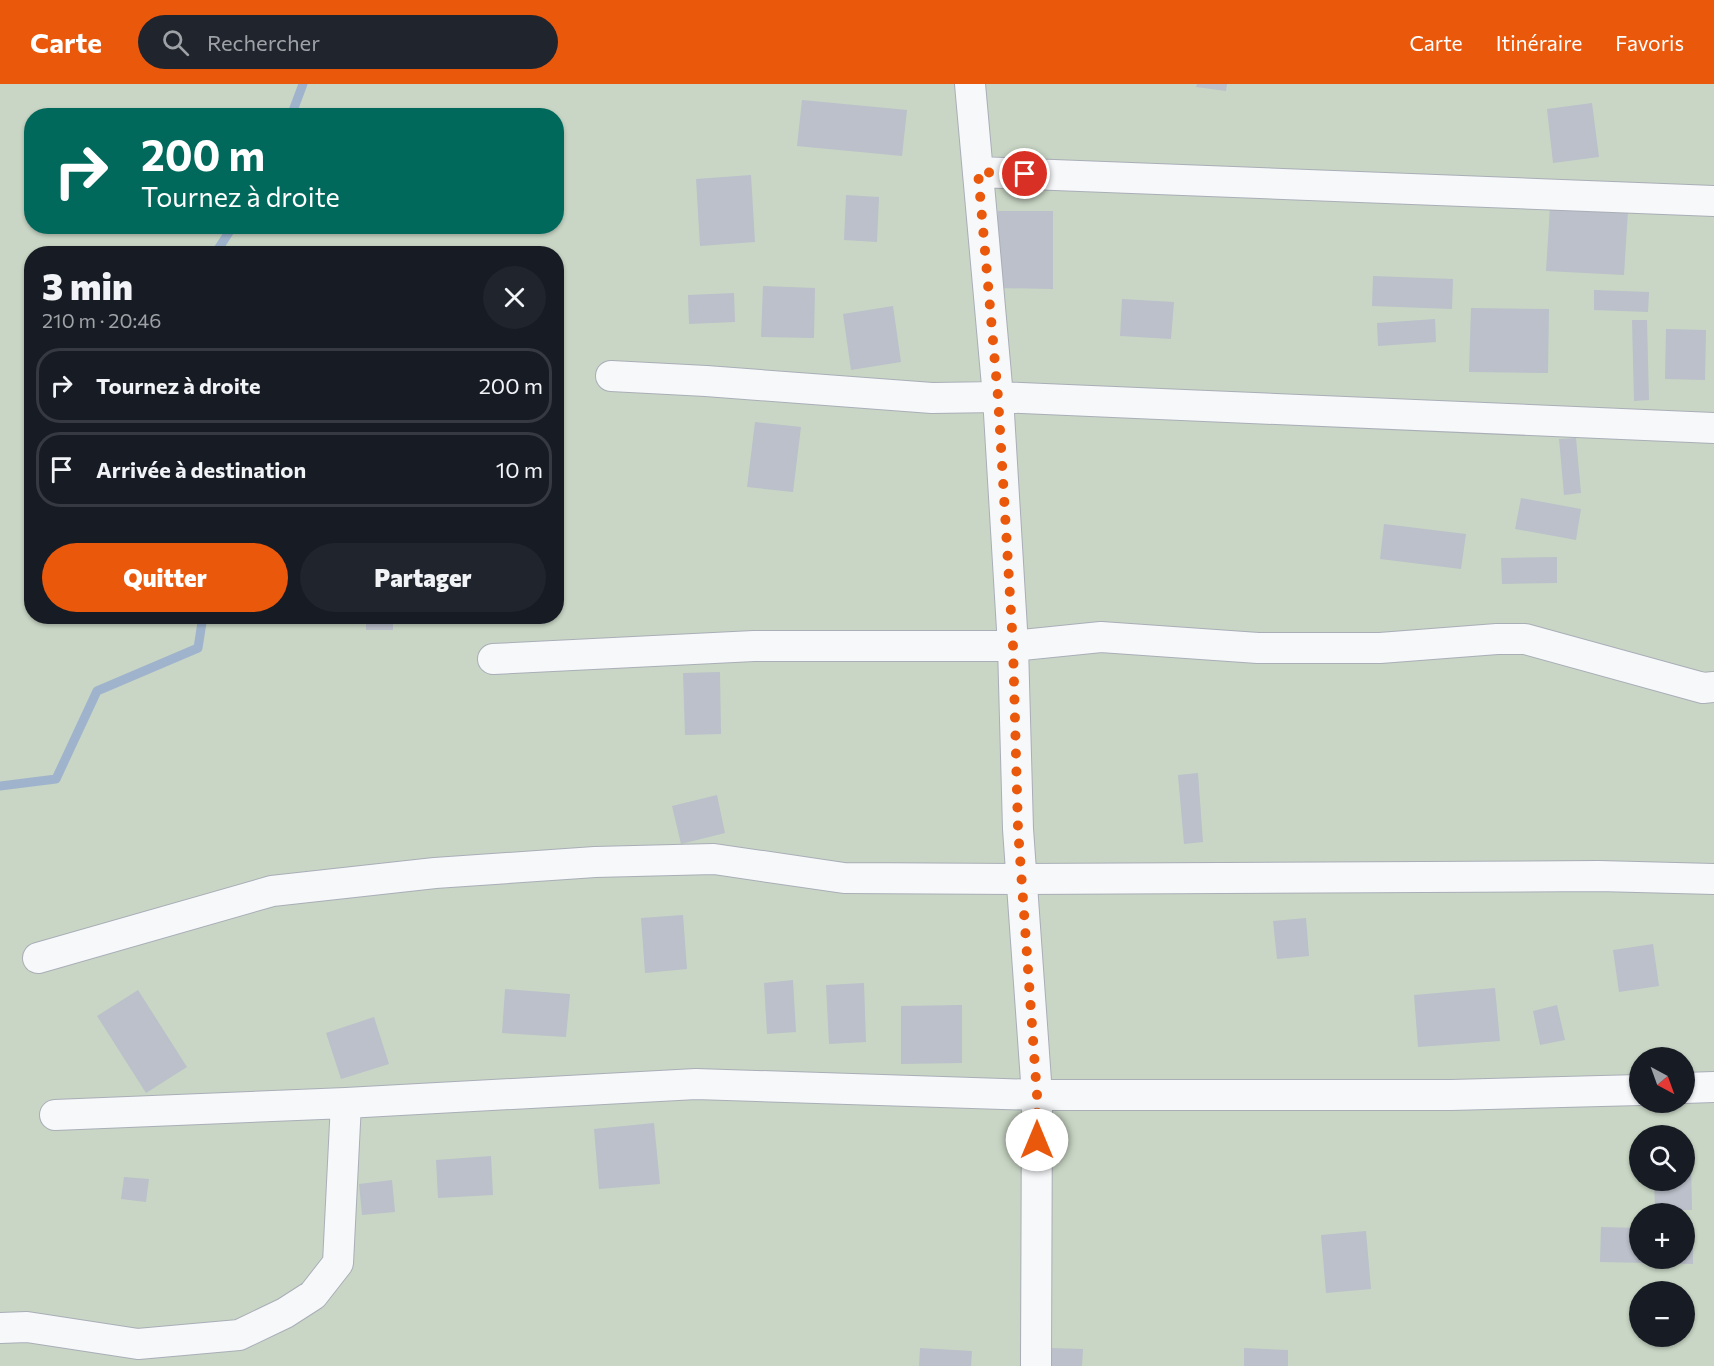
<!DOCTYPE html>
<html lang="fr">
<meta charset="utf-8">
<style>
:root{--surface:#171b24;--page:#20242c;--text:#f1f3f6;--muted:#9ea1a6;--line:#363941;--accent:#ea580c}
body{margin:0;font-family:Commissioner,sans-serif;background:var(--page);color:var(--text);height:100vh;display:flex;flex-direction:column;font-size:22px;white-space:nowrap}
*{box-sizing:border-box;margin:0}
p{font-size:20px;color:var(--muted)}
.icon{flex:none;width:33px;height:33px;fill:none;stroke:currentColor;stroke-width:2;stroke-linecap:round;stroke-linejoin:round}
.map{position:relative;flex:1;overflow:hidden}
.side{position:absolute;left:24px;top:162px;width:540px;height:378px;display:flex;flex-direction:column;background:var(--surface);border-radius:24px;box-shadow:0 2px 4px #0004}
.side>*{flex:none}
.top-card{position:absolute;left:24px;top:24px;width:540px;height:126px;border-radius:24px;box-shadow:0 2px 4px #0004;background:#00695c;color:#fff;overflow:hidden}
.needle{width:39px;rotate:139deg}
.buttons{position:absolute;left:1629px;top:963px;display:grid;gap:12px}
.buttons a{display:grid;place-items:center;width:66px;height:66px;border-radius:50%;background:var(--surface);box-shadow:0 2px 4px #0004;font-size:30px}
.pin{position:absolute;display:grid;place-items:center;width:51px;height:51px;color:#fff;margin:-26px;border:3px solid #fff;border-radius:50%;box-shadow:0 2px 6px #0007}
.me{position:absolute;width:66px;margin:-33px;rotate:0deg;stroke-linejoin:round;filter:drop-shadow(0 0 4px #0008)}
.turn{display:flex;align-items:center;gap:21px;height:126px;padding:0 18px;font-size:27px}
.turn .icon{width:78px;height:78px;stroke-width:2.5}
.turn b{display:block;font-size:42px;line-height:51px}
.round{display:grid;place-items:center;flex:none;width:63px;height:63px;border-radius:32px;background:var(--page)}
.head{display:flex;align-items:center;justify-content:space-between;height:102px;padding:0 18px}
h1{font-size:36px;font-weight:800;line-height:45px}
.cta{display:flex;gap:12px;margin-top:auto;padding:12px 18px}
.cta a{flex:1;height:69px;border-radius:36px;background:var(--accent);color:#fff;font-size:24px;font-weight:800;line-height:69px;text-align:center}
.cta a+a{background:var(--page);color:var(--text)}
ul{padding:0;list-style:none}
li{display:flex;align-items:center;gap:18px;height:75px;margin:0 12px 9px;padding:0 6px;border:3px solid var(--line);border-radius:24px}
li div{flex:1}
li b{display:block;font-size:22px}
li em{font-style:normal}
header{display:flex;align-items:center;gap:36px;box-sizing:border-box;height:84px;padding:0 30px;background:var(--accent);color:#fff}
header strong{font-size:28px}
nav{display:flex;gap:33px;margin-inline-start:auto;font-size:21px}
.search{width:420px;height:54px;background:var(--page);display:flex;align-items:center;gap:15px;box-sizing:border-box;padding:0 21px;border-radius:33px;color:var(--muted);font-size:22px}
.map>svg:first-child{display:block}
.green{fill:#c9d6c5;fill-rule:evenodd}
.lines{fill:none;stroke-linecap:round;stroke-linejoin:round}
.stream{stroke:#9fb4cc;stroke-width:9}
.building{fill:#bbc0ca}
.street-casing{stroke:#a9aeb7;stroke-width:32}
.street{stroke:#f7f8fa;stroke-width:30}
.route{stroke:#ea580c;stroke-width:10;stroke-dasharray:0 18}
</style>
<header>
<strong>Carte</strong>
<div class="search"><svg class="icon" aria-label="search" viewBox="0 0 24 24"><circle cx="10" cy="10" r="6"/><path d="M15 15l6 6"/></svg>Rechercher</div>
<nav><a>Carte</a><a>Itinéraire</a><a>Favoris</a></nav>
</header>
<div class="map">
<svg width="1714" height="1282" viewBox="0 0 1714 1282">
<rect width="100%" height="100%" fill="#e4e7ec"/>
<path class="green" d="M 0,0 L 1714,0 L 1714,1282 L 0,1282 ZM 32,32 L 556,32 L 556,142 L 32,142 ZM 32,170 L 556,170 L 556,532 L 32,532 ZM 1640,974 L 1684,974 L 1684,1018 L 1640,1018 ZM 1640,1052 L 1684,1052 L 1684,1096 L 1640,1096 ZM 1640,1130 L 1684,1130 L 1684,1174 L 1640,1174 ZM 1640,1208 L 1684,1208 L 1684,1252 L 1640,1252 Z"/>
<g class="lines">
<path class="stream" d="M 291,32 L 303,0
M 215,170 L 233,142
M 0,702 L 56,695 L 97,607 L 198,564 L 203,532"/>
</g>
<path class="building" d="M 1197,0 L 1227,0 L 1226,7 L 1196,3 Z
M 802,16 L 907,26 L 902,72 L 797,62 Z
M 1592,19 L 1599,73 L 1553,79 L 1547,25 Z
M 751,91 L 755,158 L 700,162 L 696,95 Z
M 846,111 L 879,113 L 877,158 L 844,156 Z
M 1550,122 L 1628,126 L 1624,191 L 1546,187 Z
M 998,127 L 1053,127 L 1053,205 L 997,204 Z
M 1373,192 L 1453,195 L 1452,225 L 1372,222 Z
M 763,202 L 815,204 L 814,254 L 761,253 Z
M 1594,206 L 1649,208 L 1648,228 L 1594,226 Z
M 734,209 L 735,238 L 689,240 L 688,211 Z
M 1122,215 L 1174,218 L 1171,255 L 1120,252 Z
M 893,222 L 901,278 L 851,286 L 843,230 Z
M 1471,224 L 1549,225 L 1548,289 L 1469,288 Z
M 1435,235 L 1436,258 L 1378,262 L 1377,239 Z
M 1632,236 L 1647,236 L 1649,316 L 1634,317 Z
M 1666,245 L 1706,246 L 1705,296 L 1665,295 Z
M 755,338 L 801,343 L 793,408 L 747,403 Z
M 1576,354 L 1581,409 L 1564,411 L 1559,355 Z
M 1521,414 L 1581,425 L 1576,456 L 1515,445 Z
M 1384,440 L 1466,450 L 1461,485 L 1380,475 Z
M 1557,473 L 1557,499 L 1502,500 L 1501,474 Z
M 366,532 L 393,532 L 393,546 L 366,546 Z
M 720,588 L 721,650 L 685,651 L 683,589 Z
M 1198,689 L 1203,758 L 1184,760 L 1178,691 Z
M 717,711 L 725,749 L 681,760 L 672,722 Z
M 683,831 L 687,885 L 645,889 L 641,834 Z
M 1306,834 L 1309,872 L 1277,875 L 1273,837 Z
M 1653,860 L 1659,902 L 1619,908 L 1613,866 Z
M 793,896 L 796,948 L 767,950 L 764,899 Z
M 864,899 L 866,958 L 829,960 L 826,901 Z
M 1495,904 L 1500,957 L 1418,963 L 1414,911 Z
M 505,905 L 570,910 L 566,953 L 502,949 Z
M 138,906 L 187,983 L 146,1009 L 97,932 Z
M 962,921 L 962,979 L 901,980 L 901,922 Z
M 1557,921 L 1565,956 L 1540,961 L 1533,927 Z
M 374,933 L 389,980 L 341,995 L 326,949 Z
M 654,1039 L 660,1100 L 599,1105 L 594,1045 Z
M 491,1072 L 493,1111 L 438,1114 L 436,1076 Z
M 1684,1077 L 1691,1077 L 1692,1126 L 1655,1126 L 1654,1096 L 1684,1096 Z
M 124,1093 L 149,1095 L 146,1118 L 121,1115 Z
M 392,1096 L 395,1128 L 362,1131 L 359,1100 Z
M 1601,1143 L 1640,1144 L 1640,1174 L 1684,1174 L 1684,1145 L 1693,1145 L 1693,1180 L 1600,1178 Z
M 1366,1147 L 1371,1205 L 1326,1209 L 1321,1151 Z
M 920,1264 L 972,1267 L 971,1282 L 919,1282 Z
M 1050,1264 L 1083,1265 L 1082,1282 L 1049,1282 Z
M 1244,1264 L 1288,1266 L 1288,1282 L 1244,1282 Z"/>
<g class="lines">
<defs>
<path id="street" d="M 970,0 L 998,313 L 1013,562 L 1018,745 L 1037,1011 L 1036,1282
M 978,88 L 1714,117
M 611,292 L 706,297 L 932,314 L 998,313 L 1714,344
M 493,575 L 754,562 L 1013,562 L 1101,553 L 1258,564 L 1380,564 L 1497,555 L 1525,555 L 1703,604 L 1714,603
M 38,874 L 272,807 L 435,789 L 595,778 L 714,775 L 844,794 L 1022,795 L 1599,792 L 1714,795
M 1684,1004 L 1714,1003
M 55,1031 L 346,1019 L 696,1000 L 1037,1011 L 1451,1011 L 1640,1006
M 0,1244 L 27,1243 L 138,1260 L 239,1251 L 285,1229 L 313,1211 L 338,1179 L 346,1019"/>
</defs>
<use href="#street" class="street-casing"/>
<use href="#street" class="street"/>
</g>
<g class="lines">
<path class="route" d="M 1025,90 L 978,88 L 998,313 L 1013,562 L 1018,745 L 1037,1011 L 1037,1056"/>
</g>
</svg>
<div class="buttons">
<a><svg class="needle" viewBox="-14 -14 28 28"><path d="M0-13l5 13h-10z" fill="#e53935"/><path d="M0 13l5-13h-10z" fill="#9ea1a6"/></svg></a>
<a><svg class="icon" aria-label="search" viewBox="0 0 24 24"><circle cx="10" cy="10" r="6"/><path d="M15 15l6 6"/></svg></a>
<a>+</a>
<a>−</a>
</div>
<div class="pin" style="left:1025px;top:90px;background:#d93025"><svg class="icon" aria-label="arrive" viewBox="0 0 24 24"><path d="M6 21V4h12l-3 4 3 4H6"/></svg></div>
<svg class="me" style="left:1037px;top:1056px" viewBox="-20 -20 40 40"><circle r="19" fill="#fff"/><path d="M0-13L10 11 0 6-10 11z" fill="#ea580c"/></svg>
<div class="top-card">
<div class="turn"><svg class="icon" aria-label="right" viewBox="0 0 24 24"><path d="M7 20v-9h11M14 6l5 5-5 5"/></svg><div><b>200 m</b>Tournez à droite</div></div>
</div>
<section class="side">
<div class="head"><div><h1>3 min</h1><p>210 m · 20:46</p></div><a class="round"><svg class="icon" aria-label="close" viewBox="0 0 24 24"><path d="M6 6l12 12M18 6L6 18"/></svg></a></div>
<ul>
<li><svg class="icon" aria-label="right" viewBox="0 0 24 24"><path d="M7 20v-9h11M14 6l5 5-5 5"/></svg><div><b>Tournez à droite</b></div><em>200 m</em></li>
<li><svg class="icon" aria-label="arrive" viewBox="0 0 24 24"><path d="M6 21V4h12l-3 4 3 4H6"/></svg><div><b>Arrivée à destination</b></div><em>10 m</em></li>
</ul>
<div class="cta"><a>Quitter</a><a>Partager</a></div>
</section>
</div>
